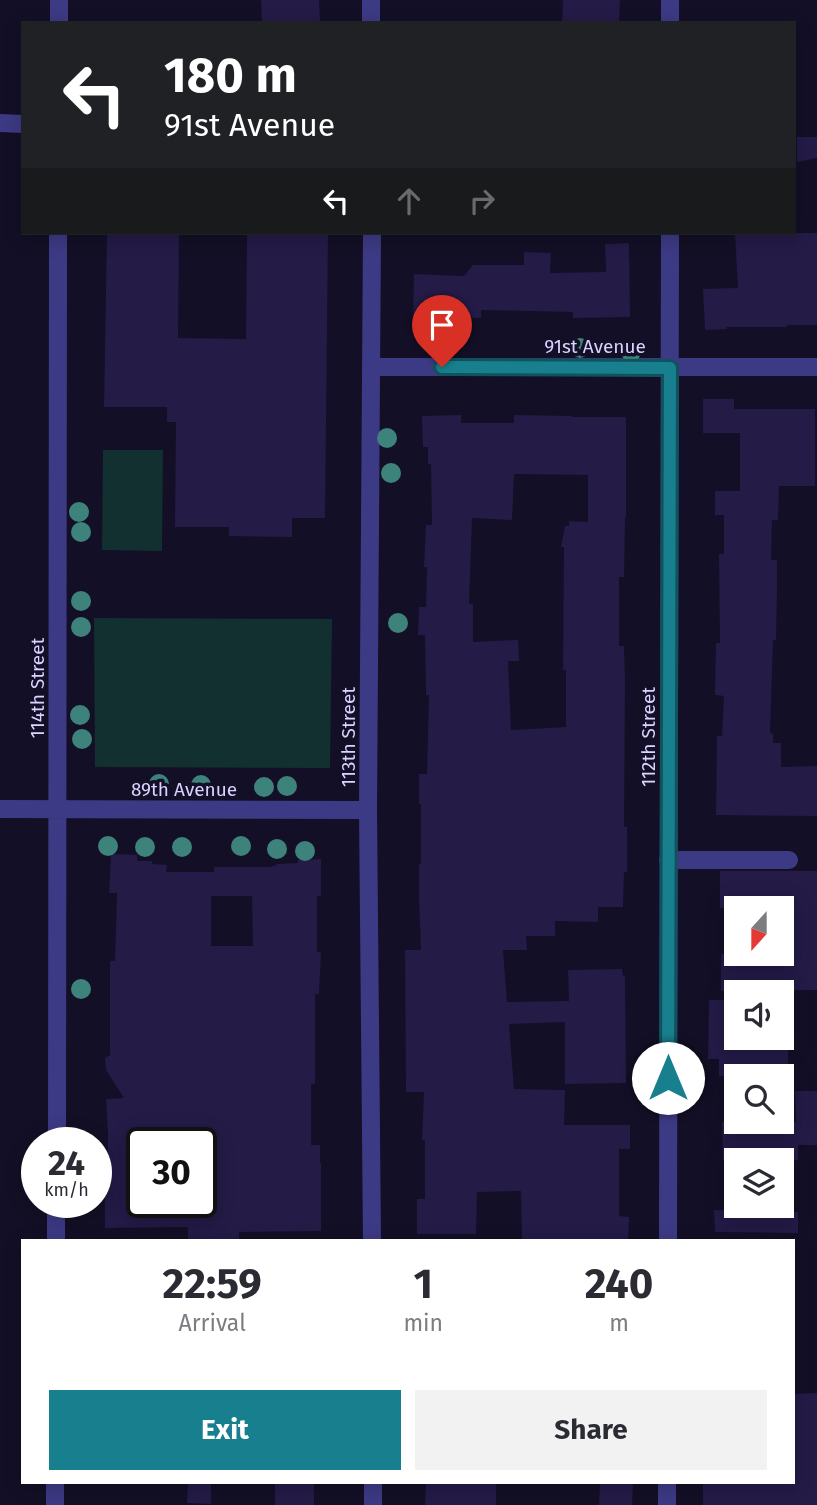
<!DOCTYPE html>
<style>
:root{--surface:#fff;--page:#f2f2f3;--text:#2b2b33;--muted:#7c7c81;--accent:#187f8f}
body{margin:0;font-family:"Fira Sans",sans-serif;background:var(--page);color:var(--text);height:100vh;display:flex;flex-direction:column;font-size:26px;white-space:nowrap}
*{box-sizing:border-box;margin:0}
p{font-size:23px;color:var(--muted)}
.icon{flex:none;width:38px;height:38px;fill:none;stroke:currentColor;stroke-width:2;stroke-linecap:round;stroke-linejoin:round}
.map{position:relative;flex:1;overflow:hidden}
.sheet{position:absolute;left:21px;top:1239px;width:774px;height:245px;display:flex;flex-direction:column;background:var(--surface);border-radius:0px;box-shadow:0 4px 18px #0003}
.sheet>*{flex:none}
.guide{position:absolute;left:21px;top:21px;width:775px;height:214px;border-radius:0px;box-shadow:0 4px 18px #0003;background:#202124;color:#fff;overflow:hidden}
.needle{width:46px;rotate:201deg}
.controls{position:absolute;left:724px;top:896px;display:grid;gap:14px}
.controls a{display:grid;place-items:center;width:70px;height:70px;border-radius:0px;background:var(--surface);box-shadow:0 4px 18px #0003;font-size:35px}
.speed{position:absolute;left:21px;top:1127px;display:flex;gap:14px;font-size:35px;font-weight:700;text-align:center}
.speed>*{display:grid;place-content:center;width:91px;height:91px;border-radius:50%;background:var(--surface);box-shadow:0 4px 18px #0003;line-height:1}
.speed small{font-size:18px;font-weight:400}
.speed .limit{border:4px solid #111;border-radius:10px;background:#fff;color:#111}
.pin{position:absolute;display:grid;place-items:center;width:60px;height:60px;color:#fff;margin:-72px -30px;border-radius:50% 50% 50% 0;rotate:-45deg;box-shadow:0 0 7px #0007}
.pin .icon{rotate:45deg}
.me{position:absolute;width:77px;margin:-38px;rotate:0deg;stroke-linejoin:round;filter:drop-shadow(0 0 5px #0008)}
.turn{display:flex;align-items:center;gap:24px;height:147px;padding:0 28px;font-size:32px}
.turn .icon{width:91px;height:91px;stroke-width:2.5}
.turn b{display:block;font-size:49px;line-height:60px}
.lanes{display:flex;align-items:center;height:66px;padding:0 28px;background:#0003;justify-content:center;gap:35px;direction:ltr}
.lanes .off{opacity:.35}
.eta{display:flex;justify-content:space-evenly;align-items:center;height:119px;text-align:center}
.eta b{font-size:42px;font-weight:700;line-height:49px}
.button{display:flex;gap:14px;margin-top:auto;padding:14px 28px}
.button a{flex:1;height:80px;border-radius:0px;background:var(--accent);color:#fff;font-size:28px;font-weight:700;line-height:80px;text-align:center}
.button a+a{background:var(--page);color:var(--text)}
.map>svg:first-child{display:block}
.green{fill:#12302f}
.building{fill:#241b47;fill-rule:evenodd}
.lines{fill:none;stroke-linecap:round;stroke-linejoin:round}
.minor{stroke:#3d3a85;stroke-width:18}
.tree{fill:#3d827b}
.route-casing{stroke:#10535d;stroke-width:18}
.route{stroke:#187f8f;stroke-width:12}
.labels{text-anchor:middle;stroke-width:7;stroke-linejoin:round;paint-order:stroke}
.street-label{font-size:19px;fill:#d9d4ff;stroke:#130f26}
</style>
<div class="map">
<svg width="817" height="1505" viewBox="0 0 817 1505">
<rect width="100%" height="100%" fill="#130f26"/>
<path class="green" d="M 103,450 L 163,450 L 162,551 L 102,550 Z
M 94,618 L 332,619 L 330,768 L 95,767 Z"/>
<path class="building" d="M 261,0 L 319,0 L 320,21 L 262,22 Z
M 563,0 L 620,0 L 619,23 L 562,23 Z
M 797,137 L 817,137 L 817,158 L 797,162 Z
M 107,233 L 179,233 L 178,338 L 246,339 L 247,233 L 328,233 L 325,518 L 292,518 L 292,537 L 229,536 L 229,527 L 175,527 L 176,422 L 167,422 L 167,407 L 104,407 Z
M 735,233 L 817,233 L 817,325 L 787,325 L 787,327 L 726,327 L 727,329 L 705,330 L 703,289 L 738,288 Z
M 629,243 L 630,317 L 573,318 L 573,312 L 481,310 L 481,318 L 453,317 L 453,319 L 413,318 L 414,274 L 464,276 L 473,265 L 524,265 L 524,252 L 551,253 L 550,273 L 606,272 L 605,244 Z
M 703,399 L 734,399 L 734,409 L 815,409 L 815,486 L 779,486 L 778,520 L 772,520 L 771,560 L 777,560 L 777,588 L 776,640 L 773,640 L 770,733 L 773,734 L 773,743 L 781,743 L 781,767 L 817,766 L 817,816 L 716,815 L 717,736 L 722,736 L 724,696 L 715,695 L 716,643 L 720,643 L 719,554 L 724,554 L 724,515 L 715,515 L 715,491 L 740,491 L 740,433 L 703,433 Z
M 461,415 L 461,423 L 514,423 L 514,415 L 572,416 L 572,417 L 626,417 L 626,517 L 625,517 L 624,577 L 619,577 L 619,646 L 624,646 L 625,680 L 624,827 L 627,827 L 627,872 L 624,872 L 623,907 L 598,907 L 598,922 L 555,921 L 555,936 L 526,936 L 527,950 L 503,950 L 507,1002 L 569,1001 L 568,970 L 622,969 L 623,976 L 625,976 L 626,1083 L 565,1084 L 565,1022 L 509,1024 L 514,1089 L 565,1090 L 564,1125 L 630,1125 L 630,1149 L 619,1149 L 619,1216 L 629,1217 L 628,1241 L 544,1239 L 544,1241 L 522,1241 L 521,1191 L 477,1192 L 476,1234 L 417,1234 L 417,1199 L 425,1199 L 425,1140 L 422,1140 L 424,1092 L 406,1092 L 405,950 L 421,950 L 419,899 L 419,864 L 421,864 L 421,804 L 419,804 L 419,774 L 427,774 L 429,695 L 426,695 L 425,635 L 418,635 L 419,607 L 426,607 L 427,567 L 424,567 L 426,525 L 432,525 L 431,464 L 428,464 L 428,447 L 423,447 L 422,416 ZM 514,474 L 588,475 L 588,522 L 569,521 L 569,526 L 565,526 L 561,547 L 564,547 L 563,670 L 566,670 L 566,727 L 511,730 L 508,661 L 519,661 L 518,640 L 473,642 L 473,604 L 469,604 L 472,518 L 512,520 Z
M 111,854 L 137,855 L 137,861 L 152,861 L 152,864 L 167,865 L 166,872 L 214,872 L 214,867 L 271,867 L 278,864 L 298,863 L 298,860 L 321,859 L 321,896 L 317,896 L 317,952 L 321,952 L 319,994 L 315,994 L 315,1084 L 311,1084 L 311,1145 L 320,1145 L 320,1163 L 321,1163 L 321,1231 L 239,1232 L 239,1241 L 188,1241 L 188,1227 L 105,1228 L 105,1193 L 107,1193 L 108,1133 L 106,1099 L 124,1098 L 106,1070 L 105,1058 L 110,1055 L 110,961 L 115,961 L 117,893 L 109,893 ZM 211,896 L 252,896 L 253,946 L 211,946 ZM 187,1131 L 186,1143 L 201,1143 L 201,1202 L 142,1202 L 142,1132 Z
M 720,871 L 817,871 L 817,990 L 721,991 L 721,954 L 782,954 L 782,908 L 720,908 Z
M 709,1000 L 737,1000 L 737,1038 L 788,1038 L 788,1076 L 719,1076 L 719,1059 L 708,1059 Z
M 795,1091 L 817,1091 L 817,1145 L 798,1145 L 798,1160 L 723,1160 L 722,1122 L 796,1122 Z
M 714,1210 L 798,1212 L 798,1233 L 715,1232 Z
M 817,1393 L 817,1505 L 703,1505 L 703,1482 L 793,1482 L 793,1394 Z
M 188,1482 L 211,1482 L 211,1504 L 187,1503 Z
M 290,1482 L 314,1482 L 314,1505 L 275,1505 L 275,1483 L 290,1484 Z
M 426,1482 L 496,1482 L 496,1505 L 425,1505 Z
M 600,1483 L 633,1483 L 632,1505 L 599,1505 Z"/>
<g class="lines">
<path class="minor" d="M 371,0 L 371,23
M 59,23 L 59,0
M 670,23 L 670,0
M 0,123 L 23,124
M 372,367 L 817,367
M 0,809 L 368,810
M 668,860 L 789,860
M 57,1143 L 58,233
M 56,1241 L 56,1202
M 372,1241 L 368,810 L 372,233
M 668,1241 L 670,233
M 373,1482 L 373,1505
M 55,1505 L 55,1482
M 667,1505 L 667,1482"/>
</g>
<g class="tree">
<circle cx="580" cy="348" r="10"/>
<circle cx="631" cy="352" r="10"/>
<circle cx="387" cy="438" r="10"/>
<circle cx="391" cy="473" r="10"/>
<circle cx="79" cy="512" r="10"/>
<circle cx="81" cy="532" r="10"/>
<circle cx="81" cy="601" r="10"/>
<circle cx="398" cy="623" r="10"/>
<circle cx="81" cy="627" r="10"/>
<circle cx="80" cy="715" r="10"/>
<circle cx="82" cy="739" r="10"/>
<circle cx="159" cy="784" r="10"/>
<circle cx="201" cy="785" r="10"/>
<circle cx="287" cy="786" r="10"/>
<circle cx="264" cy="787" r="10"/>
<circle cx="108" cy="846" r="10"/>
<circle cx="241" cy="846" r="10"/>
<circle cx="145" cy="847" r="10"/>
<circle cx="182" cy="847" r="10"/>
<circle cx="277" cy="849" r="10"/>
<circle cx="305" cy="851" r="10"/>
<circle cx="81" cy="989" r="10"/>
</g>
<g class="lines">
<defs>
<path id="route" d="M 442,367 L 670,368 L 668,1078"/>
</defs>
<use href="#route" class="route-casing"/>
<use href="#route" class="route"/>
</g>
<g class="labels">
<g class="street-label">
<text x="595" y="353">91st Avenue</text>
<text transform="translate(37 688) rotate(-90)" y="7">114th Street</text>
<text transform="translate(348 737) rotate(-90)" y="7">113th Street</text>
<text transform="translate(648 737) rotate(-90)" y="7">112th Street</text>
<text x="184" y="796">89th Avenue</text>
</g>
</g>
</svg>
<div class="controls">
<a><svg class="needle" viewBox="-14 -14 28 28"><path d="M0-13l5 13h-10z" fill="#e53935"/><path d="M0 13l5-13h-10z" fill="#7c7c81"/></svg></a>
<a><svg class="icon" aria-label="sound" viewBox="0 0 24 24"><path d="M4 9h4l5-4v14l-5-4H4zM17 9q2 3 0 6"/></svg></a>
<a><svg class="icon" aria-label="search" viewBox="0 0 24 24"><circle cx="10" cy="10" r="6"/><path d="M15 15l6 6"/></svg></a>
<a><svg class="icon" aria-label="layers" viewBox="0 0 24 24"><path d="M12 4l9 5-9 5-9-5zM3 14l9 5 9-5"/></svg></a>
</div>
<div class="speed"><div>24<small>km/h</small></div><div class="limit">30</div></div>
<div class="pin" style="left:442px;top:367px;background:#d93025"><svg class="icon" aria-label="arrive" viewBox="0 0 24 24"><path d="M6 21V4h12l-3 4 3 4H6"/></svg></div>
<svg class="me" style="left:668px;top:1078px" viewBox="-20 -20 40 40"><circle r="19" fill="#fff"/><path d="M0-13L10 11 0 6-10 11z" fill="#187f8f"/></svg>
<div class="guide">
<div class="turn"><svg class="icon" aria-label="left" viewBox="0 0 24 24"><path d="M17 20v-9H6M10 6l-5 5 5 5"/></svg><div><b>180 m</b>91st Avenue</div></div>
<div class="lanes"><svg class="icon" aria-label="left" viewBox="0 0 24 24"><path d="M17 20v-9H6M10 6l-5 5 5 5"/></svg><svg class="icon off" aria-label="ahead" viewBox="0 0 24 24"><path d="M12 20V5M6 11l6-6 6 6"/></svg><svg class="icon off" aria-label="right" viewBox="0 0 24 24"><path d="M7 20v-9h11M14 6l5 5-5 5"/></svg></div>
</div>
<section class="sheet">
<div class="eta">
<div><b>22:59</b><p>Arrival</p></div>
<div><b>1</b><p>min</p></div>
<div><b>240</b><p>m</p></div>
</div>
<div class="button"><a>Exit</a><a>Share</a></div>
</section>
</div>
